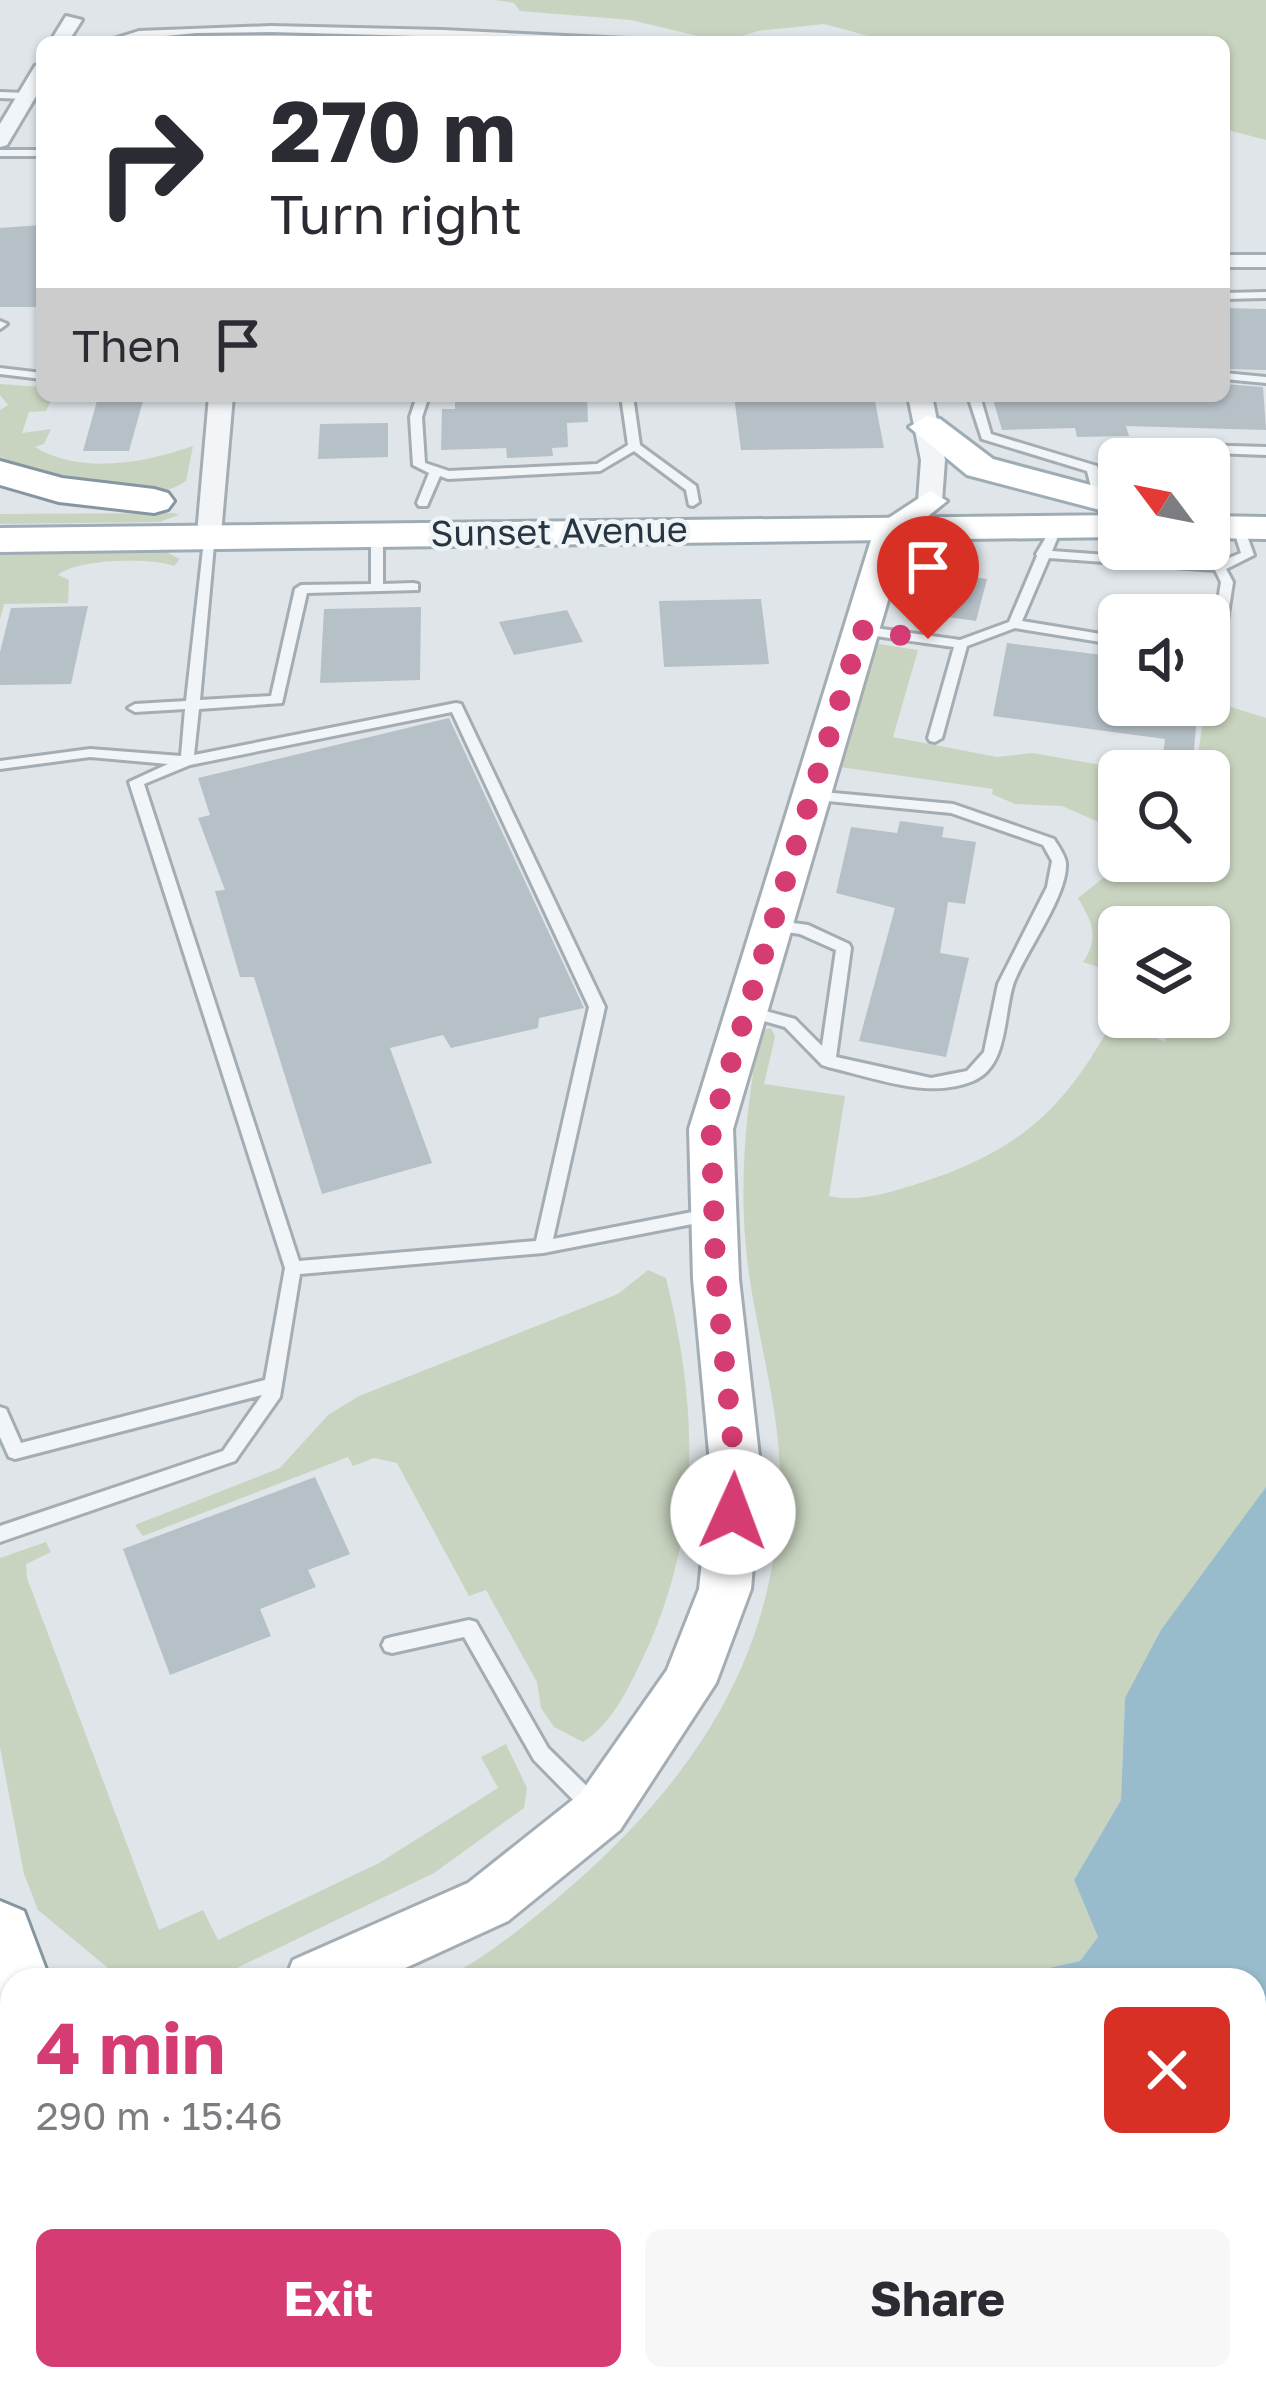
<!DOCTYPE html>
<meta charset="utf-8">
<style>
:root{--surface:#fff;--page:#f7f7f7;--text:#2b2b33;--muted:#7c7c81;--accent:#d63c74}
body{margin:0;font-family:"Golos Text",sans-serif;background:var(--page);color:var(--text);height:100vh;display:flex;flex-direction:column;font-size:45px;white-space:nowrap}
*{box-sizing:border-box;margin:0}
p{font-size:39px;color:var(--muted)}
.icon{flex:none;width:66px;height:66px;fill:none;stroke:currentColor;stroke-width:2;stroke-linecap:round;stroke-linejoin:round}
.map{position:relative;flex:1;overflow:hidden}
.side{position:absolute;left:0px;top:1968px;width:1266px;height:423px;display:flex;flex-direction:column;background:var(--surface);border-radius:36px 36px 0 0;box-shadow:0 3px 9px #0004}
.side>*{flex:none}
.banner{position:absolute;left:36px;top:36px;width:1194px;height:366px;border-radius:18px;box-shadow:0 3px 9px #0004;background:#fff;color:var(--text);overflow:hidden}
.needle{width:78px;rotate:302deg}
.buttons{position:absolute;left:1098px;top:438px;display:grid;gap:24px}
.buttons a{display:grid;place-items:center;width:132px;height:132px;border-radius:18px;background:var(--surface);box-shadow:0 3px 9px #0004;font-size:60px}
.pin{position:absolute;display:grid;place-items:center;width:102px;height:102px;color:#fff;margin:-123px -51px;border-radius:50% 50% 50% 0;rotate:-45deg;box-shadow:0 0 12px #0007}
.pin .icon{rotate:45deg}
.me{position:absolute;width:132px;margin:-66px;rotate:2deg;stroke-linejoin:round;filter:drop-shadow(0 0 9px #0008)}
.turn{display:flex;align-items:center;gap:42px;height:252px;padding:0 36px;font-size:54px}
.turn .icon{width:156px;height:156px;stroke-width:2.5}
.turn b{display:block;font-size:84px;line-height:102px}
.then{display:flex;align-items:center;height:114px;padding:0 36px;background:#0003;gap:24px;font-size:45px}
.round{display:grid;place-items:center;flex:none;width:126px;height:126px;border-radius:18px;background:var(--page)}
.headline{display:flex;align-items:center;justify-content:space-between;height:204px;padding:0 36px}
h1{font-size:72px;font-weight:700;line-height:90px;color:var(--accent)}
.cta{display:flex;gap:24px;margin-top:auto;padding:24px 36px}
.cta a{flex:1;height:138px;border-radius:18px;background:var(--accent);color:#fff;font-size:48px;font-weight:700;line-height:138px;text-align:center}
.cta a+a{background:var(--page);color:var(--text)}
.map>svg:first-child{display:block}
.green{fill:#c9d4c0}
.water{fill:#98bccc}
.building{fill:#b6c0c7}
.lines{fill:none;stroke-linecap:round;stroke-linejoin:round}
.service-casing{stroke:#a4adb4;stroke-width:6}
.minor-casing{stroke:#a4adb4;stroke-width:6}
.secondary-casing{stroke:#a4adb4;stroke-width:6}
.primary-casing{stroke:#9eacb6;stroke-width:6}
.trunk-casing{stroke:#8696a1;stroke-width:6}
.service{fill:#f2f5f7;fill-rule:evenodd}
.minor{fill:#f2f5f7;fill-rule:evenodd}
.secondary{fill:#fff;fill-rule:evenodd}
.primary{fill:#fff;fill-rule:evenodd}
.trunk{fill:#fff;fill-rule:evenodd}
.route{stroke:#d63c74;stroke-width:21;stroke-dasharray:0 37.8}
.labels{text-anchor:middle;stroke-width:9;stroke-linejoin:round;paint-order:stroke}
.far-street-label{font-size:36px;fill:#273642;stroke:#eff4f7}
</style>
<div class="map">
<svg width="1266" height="2389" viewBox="0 0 1266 2389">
<rect width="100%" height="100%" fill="#dfe5e9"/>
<path class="green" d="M 495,0 L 1266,0 L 1266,140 L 1224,129 L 1224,42 L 891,42 L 824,24 L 758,31 L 723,42 L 631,20 L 520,11 L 514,3 Z
M 0,384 L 42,387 L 42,396 L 53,396 L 46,411 L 29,412 L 22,433 L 51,429 L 44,444 L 35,447 C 81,475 145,463 193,446 L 186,481 C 134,515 55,478 0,464 L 0,410 L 8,405 L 0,395 Z
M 173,513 L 179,515 L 159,522 L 0,524 L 0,514 Z
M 160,549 L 180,559 L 174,566 C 151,557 74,559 58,575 L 69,580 L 68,603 L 4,604 L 0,620 L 0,552 Z
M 878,644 L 918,650 L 893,737 L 997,757 L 1032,753 L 1136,771 L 1119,771 L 1119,831 L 1062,806 L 1015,804 L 992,794 L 993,789 L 840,767 Z
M 1218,676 L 1212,701 L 1266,718 L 1266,1487 L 1125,1698 L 1121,1800 L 1074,1880 L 1098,1937 L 1080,1961 L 1044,1969 L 1042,1980 L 443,1980 C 488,1956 530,1922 568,1889 C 694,1780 778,1655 780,1483 C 781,1406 753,1326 746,1248 C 739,1175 747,1103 760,1031 L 771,1028 L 775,1037 L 764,1084 L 845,1096 L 829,1196 C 859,1203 891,1192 920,1183 C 1018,1151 1064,1111 1113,1020 L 1165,1042 L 1170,1017 L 1209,1017 L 1209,927 L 1119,927 L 1119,974 L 1083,962 C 1100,937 1092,922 1078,898 L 1125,861 L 1209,861 L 1209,771 L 1158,771 L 1198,755 L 1209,677 Z
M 648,1270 L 666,1278 C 699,1412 702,1534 642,1660 C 628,1689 611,1725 583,1742 L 554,1727 L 541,1708 L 537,1682 L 486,1590 L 469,1596 L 397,1463 L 374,1458 L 353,1466 L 348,1457 L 143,1536 L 135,1525 L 280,1468 L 328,1415 L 359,1396 L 618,1294 Z
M 46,1542 L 51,1552 L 26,1564 L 27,1578 L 159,1930 L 203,1910 L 218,1940 L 379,1863 L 498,1788 L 481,1757 L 506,1744 L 527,1788 L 524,1808 L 434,1873 L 212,1980 L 134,1980 L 114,1973 L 38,1910 L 24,1874 L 0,1747 L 0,1558 Z
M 303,2379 L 1028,2379 L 1029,2389 L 296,2389 Z"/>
<path class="water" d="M 1266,1487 L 1266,2038 C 1249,2096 1266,2161 1254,2218 L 1254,1980 L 1042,1980 L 1044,1969 L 1080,1961 L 1098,1937 L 1074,1880 L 1121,1800 L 1125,1698 L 1161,1630 Z
M 1254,2263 L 1266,2280 L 1266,2389 L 1029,2389 L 1028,2379 L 1254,2379 Z"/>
<path class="building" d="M 42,225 L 42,307 L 0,307 L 0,228 Z
M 1224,308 L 1266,309 L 1266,370 L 1224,369 Z
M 1224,384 L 1263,387 L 1266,430 L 1126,426 L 1129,436 L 1077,437 L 1075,428 L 1002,430 L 992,396 L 1224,396 Z
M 587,396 L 588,422 L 567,423 L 568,447 L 552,448 L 553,456 L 507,458 L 506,448 L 441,450 L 442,409 L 455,409 L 455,402 Z
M 734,396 L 874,396 L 884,448 L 741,450 Z
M 97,401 L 143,401 L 129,451 L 83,451 Z
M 388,423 L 388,457 L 318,459 L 320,424 Z
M 917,570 L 987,579 L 976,621 L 905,611 Z
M 761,599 L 769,664 L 664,667 L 659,601 Z
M 88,606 L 71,684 L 0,685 L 0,652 L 11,608 Z
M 421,607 L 420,680 L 320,683 L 324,609 Z
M 567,610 L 583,642 L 514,655 L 499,622 Z
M 1007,643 L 1119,657 L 1119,705 L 1198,705 L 1193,760 L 1163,756 L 1165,739 L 993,716 Z
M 449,718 L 584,1008 L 539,1018 L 538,1028 L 451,1048 L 443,1035 L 390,1048 L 432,1163 L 322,1194 L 254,977 L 240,977 L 215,891 L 225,890 L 198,818 L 210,815 L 198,778 Z
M 900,821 L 944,827 L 942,837 L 976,842 L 965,904 L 948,902 L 940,953 L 969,958 L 946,1057 L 859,1041 L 895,908 L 836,893 L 851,827 L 897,833 Z
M 315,1477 L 350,1554 L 308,1570 L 316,1587 L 260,1609 L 271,1636 L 170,1675 L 123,1549 Z"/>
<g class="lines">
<defs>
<path id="service" d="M 271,26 L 442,30 L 627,39 L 632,42 L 271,32 L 196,33 L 104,42 L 139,31 Z
M 0,92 L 26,93 L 31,96 L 26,99 L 0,98 Z
M 0,150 L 42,150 L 42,156 L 0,156 Z
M 1266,292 L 1266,298 L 1224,299 L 1224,293 Z
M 0,321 L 7,324 L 0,329 Z
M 0,368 L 42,373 L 42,379 L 0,374 Z
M 1224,373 L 1266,377 L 1266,383 L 1224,379 Z
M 417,396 L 429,396 L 422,417 L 425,463 L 449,471 L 597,464 L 628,445 L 621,396 L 633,396 L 640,445 L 696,486 L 699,502 L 693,506 L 689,505 L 686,490 L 634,451 L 600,471 L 448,479 L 440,476 L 427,506 L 419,506 L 417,503 L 429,473 L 413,465 L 410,417 Z
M 968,396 L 980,396 L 991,434 L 1097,466 L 1106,499 L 1104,502 L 1096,502 L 1094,499 L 1087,471 L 982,439 Z
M 1163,444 L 1266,447 L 1266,455 L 1159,451 L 1157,448 Z
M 1050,521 L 1056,525 L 1057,539 L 1052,551 L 1217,563 L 1241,553 L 1233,528 L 1235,525 L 1243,525 L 1254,555 L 1226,569 L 1233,582 L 1222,653 L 1209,659 L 1221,582 L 1215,570 L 1049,558 L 1022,621 L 1119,637 L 1119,645 L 1015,628 L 967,646 L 942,738 L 935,742 L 930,741 L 928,738 L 954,647 L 861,634 L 854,630 L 861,626 L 960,640 L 1009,622 L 1037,556 L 1036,554 L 1045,539 L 1044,525 Z
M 377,529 L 383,533 L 383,584 L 413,583 L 418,584 L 418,590 L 307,593 L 282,703 L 199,709 L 194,755 L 456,703 L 461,704 L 605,1007 L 553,1239 L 713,1208 L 719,1210 L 721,1214 L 719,1218 L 713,1220 L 543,1253 L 300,1274 L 280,1397 L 235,1461 L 0,1542 L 0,1526 L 223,1451 L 262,1395 L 15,1459 L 9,1457 L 0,1437 L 0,1407 L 6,1409 L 21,1443 L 265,1380 L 285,1268 L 129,782 L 168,764 L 90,757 L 0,769 L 0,761 L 90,749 L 181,756 L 185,709 L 135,712 L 128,708 L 135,704 L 186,701 L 205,531 L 213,531 L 215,534 L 200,700 L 271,696 L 295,589 L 301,585 L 371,584 L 371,533 ZM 452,712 L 589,1007 L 536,1241 L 299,1261 L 144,784 L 190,765 Z
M 812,791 L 953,804 L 1054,839 C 1058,846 1065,855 1066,863 C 1068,895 1026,951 1014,982 C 1003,1013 1009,1066 973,1081 C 928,1100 873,1077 828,1067 L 822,1065 L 785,1027 L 742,1015 L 739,1011 L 747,1006 L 795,1019 L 822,1046 L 836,950 L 800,934 L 772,930 L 765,925 L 772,920 L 808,925 L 849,944 L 851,948 L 836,1057 L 931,1078 L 967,1071 L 984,1052 L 998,984 L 1047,887 L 1052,861 L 1043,845 L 951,813 L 807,799 L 807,793 Z
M 469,1620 L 476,1622 L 548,1748 L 601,1800 L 604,1807 L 601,1814 L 594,1816 L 587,1814 L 534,1760 L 464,1637 L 392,1653 L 385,1651 L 382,1645 L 385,1639 L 392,1637 Z"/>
<path id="minor" d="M 66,16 L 82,20 L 68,42 L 50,42 Z
M 42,64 L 42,86 L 7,145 L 0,147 L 0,124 L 35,66 Z
M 1224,255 L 1266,255 L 1266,267 L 1224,267 Z
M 209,396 L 233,396 L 221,534 L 209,541 L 197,534 Z
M 908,396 L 932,396 L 945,460 L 942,501 L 930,508 L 918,501 L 921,460 Z"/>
<path id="secondary" d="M 930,491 L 947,501 L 908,532 L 733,1129 L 739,1279 L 761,1474 L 751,1589 L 716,1683 L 620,1830 L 508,1921 L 379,1980 L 285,1980 L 293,1960 L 468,1883 L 580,1794 L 667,1670 L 699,1589 L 711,1474 L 693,1279 L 689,1129 L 875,527 Z
M 12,2085 L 12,2145 L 0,2150 L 0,2090 Z"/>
<path id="primary" d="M 927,416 L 940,419 L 993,459 L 1113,491 L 1119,499 L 1100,510 L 967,475 L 909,427 Z
M 1119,515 L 1119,537 L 0,552 L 0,528 Z
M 1209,516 L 1266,517 L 1266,539 L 1209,538 Z"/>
<path id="trunk" d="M 0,461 L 62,478 L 154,489 L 168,493 L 174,501 L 168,509 L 154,513 L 59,502 L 0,485 Z
M 0,1901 L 24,1911 L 50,1980 L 12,1980 L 12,2013 L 0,2008 Z
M 0,2316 L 12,2321 L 12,2379 L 46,2379 L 49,2389 L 0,2389 Z
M 106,2379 L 184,2379 L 187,2389 L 109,2389 Z"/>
</defs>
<use href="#service" class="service-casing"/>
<use href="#minor" class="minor-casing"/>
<use href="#secondary" class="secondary-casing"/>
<use href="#primary" class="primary-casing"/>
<use href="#trunk" class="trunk-casing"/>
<use href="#service" class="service"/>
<use href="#minor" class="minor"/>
<use href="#secondary" class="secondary"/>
<use href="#primary" class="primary"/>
<use href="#trunk" class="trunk"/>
</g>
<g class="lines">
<path class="route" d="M 733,1512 L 736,1474 L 716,1279 L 711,1129 L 861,630 L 928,639"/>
</g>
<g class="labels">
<g class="far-street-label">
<text transform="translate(559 531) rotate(-1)" y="13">Sunset Avenue</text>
</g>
</g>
</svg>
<div class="buttons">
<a><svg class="needle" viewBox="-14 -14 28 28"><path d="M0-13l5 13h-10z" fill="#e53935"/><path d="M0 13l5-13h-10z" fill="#7c7c81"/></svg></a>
<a><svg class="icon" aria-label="sound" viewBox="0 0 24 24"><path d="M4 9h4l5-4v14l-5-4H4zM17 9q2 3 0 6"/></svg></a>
<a><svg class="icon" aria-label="search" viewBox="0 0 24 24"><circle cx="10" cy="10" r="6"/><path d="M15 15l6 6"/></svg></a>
<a><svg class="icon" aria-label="layers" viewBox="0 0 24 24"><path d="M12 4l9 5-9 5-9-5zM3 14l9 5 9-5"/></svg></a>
</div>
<div class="pin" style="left:928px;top:639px;background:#d93025"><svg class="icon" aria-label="arrive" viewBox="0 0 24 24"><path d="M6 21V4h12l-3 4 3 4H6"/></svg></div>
<svg class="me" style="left:733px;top:1512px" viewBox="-20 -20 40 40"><circle r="19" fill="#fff"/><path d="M0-13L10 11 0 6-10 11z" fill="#d63c74"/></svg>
<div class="banner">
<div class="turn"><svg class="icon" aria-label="right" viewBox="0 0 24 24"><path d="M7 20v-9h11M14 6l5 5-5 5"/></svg><div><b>270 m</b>Turn right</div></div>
<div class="then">Then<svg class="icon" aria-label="arrive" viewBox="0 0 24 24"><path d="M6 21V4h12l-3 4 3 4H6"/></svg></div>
</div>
<section class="side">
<div class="headline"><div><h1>4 min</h1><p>290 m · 15:46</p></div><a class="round" style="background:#d93025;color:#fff"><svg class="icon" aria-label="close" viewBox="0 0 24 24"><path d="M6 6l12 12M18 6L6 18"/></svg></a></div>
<div class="cta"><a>Exit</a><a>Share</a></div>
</section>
</div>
